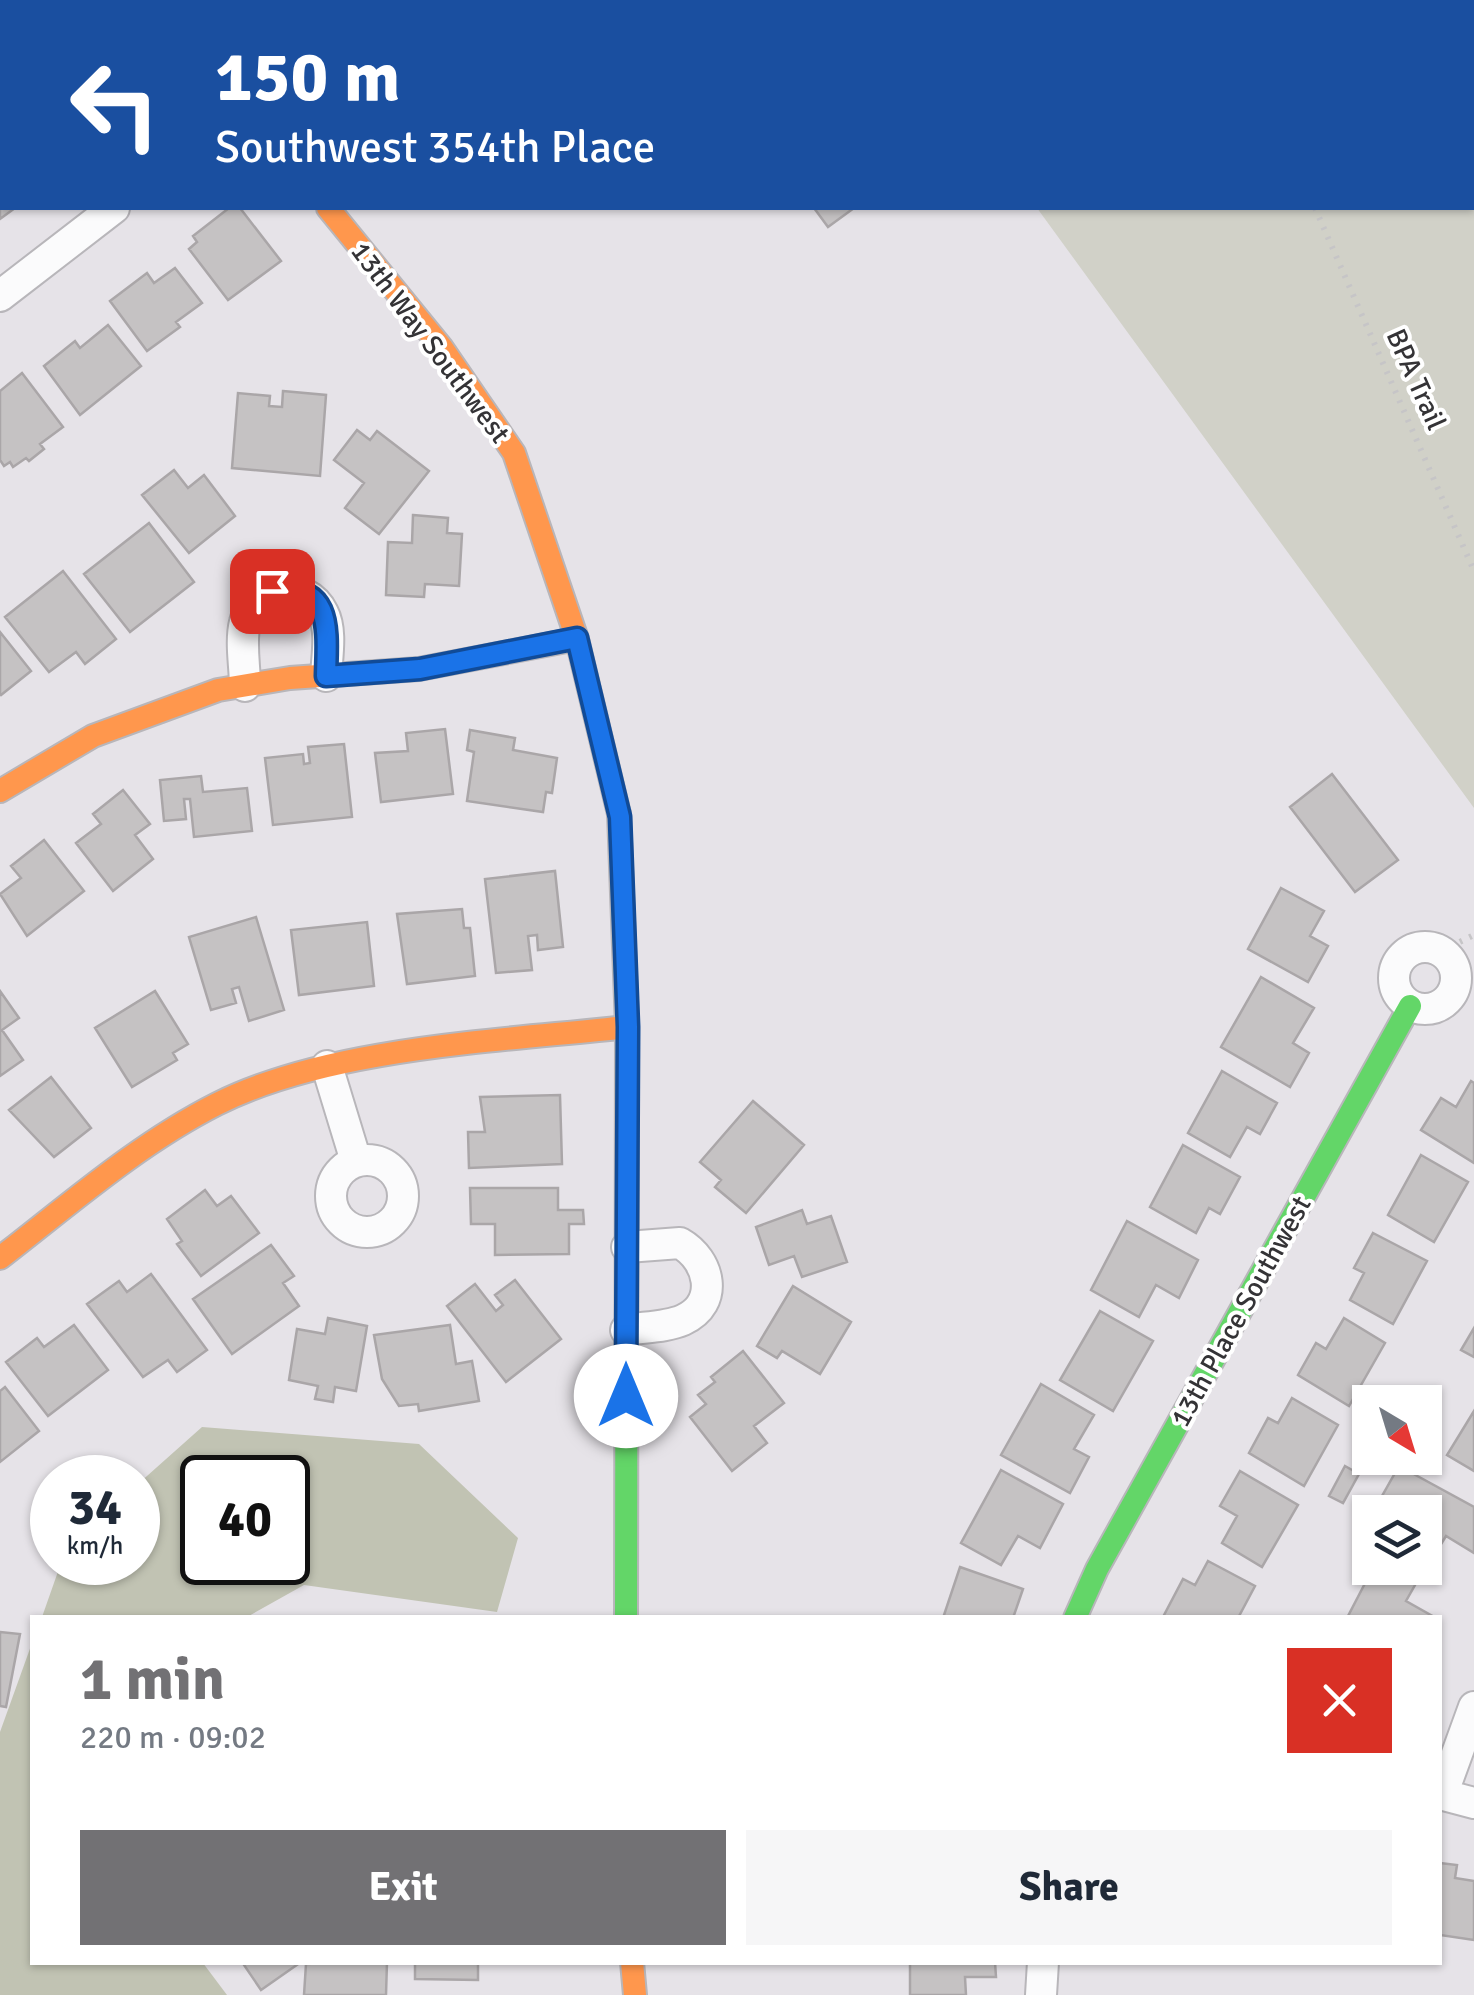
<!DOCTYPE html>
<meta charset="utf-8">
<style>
:root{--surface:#fff;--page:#f6f6f7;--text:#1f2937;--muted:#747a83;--accent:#727174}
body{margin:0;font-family:Signika,sans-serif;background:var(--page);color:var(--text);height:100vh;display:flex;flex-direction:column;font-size:38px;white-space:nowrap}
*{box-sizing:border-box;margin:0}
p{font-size:32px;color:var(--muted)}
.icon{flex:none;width:55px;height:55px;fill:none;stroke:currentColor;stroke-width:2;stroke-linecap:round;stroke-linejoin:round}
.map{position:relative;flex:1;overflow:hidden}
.side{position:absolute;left:30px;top:1615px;width:1412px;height:350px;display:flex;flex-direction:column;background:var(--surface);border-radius:0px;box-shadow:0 2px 8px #0004}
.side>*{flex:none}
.banner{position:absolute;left:0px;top:0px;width:1475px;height:210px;box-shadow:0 2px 8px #0004;background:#1a4fa0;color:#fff;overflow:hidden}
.needle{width:65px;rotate:142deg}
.tools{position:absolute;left:1352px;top:1385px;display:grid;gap:20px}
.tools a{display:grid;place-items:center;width:90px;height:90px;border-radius:0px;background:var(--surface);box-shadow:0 2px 8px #0004;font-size:50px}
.speed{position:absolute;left:30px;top:1455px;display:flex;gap:20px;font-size:50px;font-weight:700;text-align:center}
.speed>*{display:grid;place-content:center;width:130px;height:130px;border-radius:50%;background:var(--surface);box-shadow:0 2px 8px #0004;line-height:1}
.speed small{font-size:25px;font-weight:400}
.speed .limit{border:5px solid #111;border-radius:15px;background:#fff;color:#111}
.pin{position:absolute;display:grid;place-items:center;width:85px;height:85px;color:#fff;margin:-42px;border-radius:20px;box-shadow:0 5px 15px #0006}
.me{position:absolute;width:110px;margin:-55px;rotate:0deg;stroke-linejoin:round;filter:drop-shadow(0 0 8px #0008)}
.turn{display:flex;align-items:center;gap:35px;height:210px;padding:0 50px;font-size:45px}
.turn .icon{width:130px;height:130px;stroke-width:2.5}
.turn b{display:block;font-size:70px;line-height:85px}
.round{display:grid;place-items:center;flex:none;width:105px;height:105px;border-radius:0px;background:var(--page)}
.head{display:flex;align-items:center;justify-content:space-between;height:170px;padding:0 50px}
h1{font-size:60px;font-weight:700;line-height:75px;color:var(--accent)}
.cta{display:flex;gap:20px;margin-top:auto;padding:20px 50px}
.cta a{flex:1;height:115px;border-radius:0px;background:var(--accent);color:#fff;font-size:40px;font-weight:700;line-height:115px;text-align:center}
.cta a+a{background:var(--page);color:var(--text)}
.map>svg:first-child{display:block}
.green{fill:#d1d1c8}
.forest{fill:#c1c3b3;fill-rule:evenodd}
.building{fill:#c5c2c3;stroke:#aaa6a8;stroke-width:2.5}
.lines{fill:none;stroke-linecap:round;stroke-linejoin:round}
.lane-casing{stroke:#b8b6ba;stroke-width:19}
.street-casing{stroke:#b8b6ba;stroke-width:34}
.fast-casing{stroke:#b8b6ba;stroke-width:26}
.slow-casing{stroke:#b8b6ba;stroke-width:26}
.path{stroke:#c6c5c7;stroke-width:6;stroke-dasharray:2.5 8;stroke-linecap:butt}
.lane{stroke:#fbfbfc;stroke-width:15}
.street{stroke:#fbfbfc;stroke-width:30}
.fast{stroke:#63d668;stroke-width:22}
.slow{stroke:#ff974d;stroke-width:22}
.route-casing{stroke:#114b97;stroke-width:25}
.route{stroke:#1a73e8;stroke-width:18}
.labels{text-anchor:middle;stroke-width:8;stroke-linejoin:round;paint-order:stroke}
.street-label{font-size:28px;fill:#343336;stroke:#fff}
</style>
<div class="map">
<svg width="1474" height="1995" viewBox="0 0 1474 1995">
<rect width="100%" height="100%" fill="#e6e3e8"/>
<path class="green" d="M 820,0 L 1474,0 L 1474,808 L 1037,208 L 1472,208 L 1472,2 Z"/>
<path class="forest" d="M 202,1427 L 419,1444 L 518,1538 L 497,1612 L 304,1585 L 247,1617 L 42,1617 L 61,1563 L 138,1562 L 138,1484 ZM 202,1478 L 288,1478 L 288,1562 L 202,1562 Z
M 32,1643 L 32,1962 L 203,1963 L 227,1995 L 0,1995 L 0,1732 Z"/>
<path class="building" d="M 0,168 L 2,208 L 15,208 L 0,219 Z
M 229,208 L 240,208 L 281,261 L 228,300 L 189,249 L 197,242 L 193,236 Z
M 814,208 L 854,208 L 828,227 Z
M 175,268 L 202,303 L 176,322 L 180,327 L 147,351 L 110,301 L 147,273 L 154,283 Z
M 108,325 L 141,366 L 80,415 L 44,366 L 75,341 L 80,348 Z
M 22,373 L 63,427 L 40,444 L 44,449 L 29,461 L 26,458 L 13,467 L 10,462 L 4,466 L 0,460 L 0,391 Z
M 283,391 L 326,395 L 320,476 L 232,468 L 238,393 L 270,396 L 269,406 L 282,407 Z
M 357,430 L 370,440 L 377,431 L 429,471 L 379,534 L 345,508 L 364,483 L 334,460 Z
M 174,470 L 188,488 L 204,475 L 235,516 L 189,553 L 142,495 Z
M 413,515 L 448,518 L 447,533 L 462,534 L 459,586 L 425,584 L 424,597 L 386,595 L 388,542 L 412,543 Z
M 149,523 L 194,582 L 130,632 L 84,574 Z
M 63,571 L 116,639 L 85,664 L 76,652 L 49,672 L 5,617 Z
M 0,632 L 31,671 L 1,695 L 0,694 Z
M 445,729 L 453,794 L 381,802 L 375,753 L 408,751 L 406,733 Z
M 470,730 L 515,738 L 513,750 L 557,758 L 552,793 L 546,792 L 543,812 L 467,801 L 474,752 L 467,750 Z
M 344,744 L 352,817 L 273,825 L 265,758 L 303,754 L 304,764 L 310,763 L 308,747 Z
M 1332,774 L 1398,860 L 1355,892 L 1290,807 Z
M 201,776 L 203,792 L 247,788 L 252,831 L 194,837 L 190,799 L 184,799 L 186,819 L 164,821 L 160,780 Z
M 123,790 L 150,824 L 135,835 L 153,859 L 113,891 L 76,843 L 101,824 L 93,814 Z
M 44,840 L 84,891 L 27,936 L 0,894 L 21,878 L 11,866 Z
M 555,871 L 563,947 L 538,950 L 537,935 L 528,936 L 532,970 L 496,973 L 485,879 Z
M 1281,888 L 1324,911 L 1310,936 L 1328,946 L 1308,982 L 1248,949 Z
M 462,909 L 464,928 L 470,928 L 475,976 L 407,984 L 397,914 Z
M 256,917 L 284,1010 L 249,1021 L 239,987 L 232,989 L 236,1003 L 211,1010 L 189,937 Z
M 367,922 L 374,986 L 299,995 L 291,930 Z
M 1261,977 L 1314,1008 L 1293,1043 L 1309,1053 L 1290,1087 L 1221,1047 Z
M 0,991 L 19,1018 L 2,1030 L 23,1060 L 0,1076 Z
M 155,991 L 188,1044 L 173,1053 L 177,1060 L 132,1087 L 95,1028 Z
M 1222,1071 L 1277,1103 L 1260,1134 L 1247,1127 L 1230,1157 L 1188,1133 Z
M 51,1077 L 91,1128 L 54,1157 L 9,1110 Z
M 1471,1081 L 1474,1083 L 1474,1163 L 1421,1130 L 1441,1098 L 1456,1107 Z
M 560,1095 L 562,1164 L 469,1168 L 468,1132 L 485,1132 L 480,1097 Z
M 753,1101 L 804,1145 L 746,1213 L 715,1187 L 721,1180 L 700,1162 Z
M 1183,1145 L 1240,1177 L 1220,1214 L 1209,1208 L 1196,1233 L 1150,1207 Z
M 1421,1155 L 1468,1182 L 1434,1242 L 1388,1215 Z
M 470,1188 L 558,1188 L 558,1210 L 583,1210 L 584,1224 L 569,1224 L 569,1254 L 495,1255 L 495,1224 L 471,1224 Z
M 205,1190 L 217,1206 L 231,1196 L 259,1233 L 201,1276 L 177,1244 L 182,1241 L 167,1219 Z
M 802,1210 L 807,1224 L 831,1216 L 847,1262 L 802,1277 L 794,1256 L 769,1265 L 756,1227 Z
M 1127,1221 L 1198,1260 L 1179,1298 L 1156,1285 L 1139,1317 L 1091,1290 Z
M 1373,1233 L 1427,1261 L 1393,1324 L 1350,1300 L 1364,1273 L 1354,1268 Z
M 271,1245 L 294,1276 L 283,1283 L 299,1306 L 232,1354 L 193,1299 Z
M 151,1274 L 207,1350 L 177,1372 L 168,1360 L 143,1377 L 87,1304 L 119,1281 L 127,1292 Z
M 515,1280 L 561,1339 L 506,1382 L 447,1306 L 475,1284 L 496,1311 L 503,1305 L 495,1295 Z
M 793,1286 L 851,1322 L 820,1374 L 782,1351 L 777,1358 L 757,1346 Z
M 1100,1311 L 1153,1341 L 1113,1411 L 1060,1380 Z
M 328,1318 L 367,1326 L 356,1391 L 335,1387 L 333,1402 L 315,1399 L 318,1386 L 289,1380 L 297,1329 L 325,1334 Z
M 1344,1318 L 1385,1343 L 1349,1406 L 1298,1375 L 1316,1343 L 1326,1349 Z
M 74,1325 L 108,1370 L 48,1416 L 6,1362 L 37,1338 L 44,1347 Z
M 450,1325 L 456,1364 L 472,1361 L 479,1401 L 419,1411 L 418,1404 L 399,1406 L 382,1379 L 374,1335 Z
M 1474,1328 L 1474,1357 L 1461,1350 Z
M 743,1351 L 784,1403 L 754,1426 L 767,1443 L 732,1471 L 690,1417 L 706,1404 L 698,1395 L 715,1382 L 711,1377 Z
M 1041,1384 L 1094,1415 L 1074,1449 L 1089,1457 L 1070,1493 L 1001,1455 Z
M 5,1387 L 39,1431 L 0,1462 L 0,1391 Z
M 1292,1398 L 1338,1425 L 1304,1486 L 1249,1453 L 1268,1418 L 1278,1423 Z
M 1474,1411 L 1474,1471 L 1447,1455 Z
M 1345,1466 L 1359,1474 L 1343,1503 L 1329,1496 Z
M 1399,1466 L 1474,1507 L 1474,1553 L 1446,1536 L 1438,1549 L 1425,1542 L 1425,1512 L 1373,1512 Z
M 1001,1470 L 1063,1504 L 1040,1548 L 1018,1536 L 1001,1565 L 961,1543 Z
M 1240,1471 L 1298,1505 L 1262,1567 L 1222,1543 L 1237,1516 L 1220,1506 Z
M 1208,1561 L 1255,1586 L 1238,1618 L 1163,1617 L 1183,1579 L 1195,1585 Z
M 960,1567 L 1023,1589 L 1013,1618 L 943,1618 Z
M 1373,1568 L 1399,1568 L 1419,1578 L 1406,1601 L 1436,1618 L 1347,1618 Z
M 0,1632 L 20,1634 L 6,1707 L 0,1706 Z
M 1440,1863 L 1457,1865 L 1455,1878 L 1474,1881 L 1474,1940 L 1440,1935 Z
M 242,1962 L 301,1962 L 261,1990 Z
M 346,1962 L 387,1962 L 386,1995 L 304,1995 L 306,1964 Z
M 415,1962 L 478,1962 L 478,1980 L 415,1979 Z
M 910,1962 L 995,1962 L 996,1977 L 965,1977 L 966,1995 L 910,1995 Z"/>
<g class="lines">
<defs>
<path id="lane" d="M 676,0 L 688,2"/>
<path id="street" d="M 374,2 L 377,0
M 0,296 L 114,208
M 245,686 C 245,666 240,642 245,622 C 253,584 306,578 323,613 C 332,630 327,657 326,676
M1394 978a31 31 0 1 1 62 0a31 31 0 1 1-62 0Z
M 327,1066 L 356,1161
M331 1196a36 36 0 1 1 72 0a36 36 0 1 1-72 0Z
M 626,1330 C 644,1327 667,1327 683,1320 C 720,1303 710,1260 680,1243 L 627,1247
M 1440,1794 L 1474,1803
M 1442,1795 L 1474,1707
M 1041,1995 L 1043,1962"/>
<path id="fast" d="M 163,0 L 165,2
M 619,814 L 627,1027 L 626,1618
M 1075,1618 L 1097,1569 L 1410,1006"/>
<path id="slow" d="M 328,208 L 442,348 L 514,453 L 577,639 L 619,814
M 0,791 L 93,736 L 218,690 L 290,678 L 419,669 L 577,639
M 0,1258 C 70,1204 138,1144 217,1104 C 330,1047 501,1041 627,1027
M 632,1962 L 635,1995"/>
</defs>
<use href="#lane" class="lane-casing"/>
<use href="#street" class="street-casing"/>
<use href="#fast" class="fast-casing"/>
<use href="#slow" class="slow-casing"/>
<path class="path" d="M 1193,0 L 1195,2
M 1385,0 L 1387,2
M 931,2 L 936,0
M 1472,122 L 1474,124
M 1315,208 L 1474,571
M 1441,951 L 1474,935"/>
<use href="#lane" class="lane"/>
<use href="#street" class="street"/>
<use href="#fast" class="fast"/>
<use href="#slow" class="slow"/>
</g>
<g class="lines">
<defs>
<path id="route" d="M 272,591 C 334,582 327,632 326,676 L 420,669 L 577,638 L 620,817 L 628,1027 L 626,1396"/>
</defs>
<use href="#route" class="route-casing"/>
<use href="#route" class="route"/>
</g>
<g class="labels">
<g class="street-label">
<text transform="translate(431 342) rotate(53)" y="10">13th Way Southwest</text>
<text transform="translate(1417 379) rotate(66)" y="10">BPA Trail</text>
<text transform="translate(1240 1311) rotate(-61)" y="10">13th Place Southwest</text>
</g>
</g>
</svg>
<div class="tools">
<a><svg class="needle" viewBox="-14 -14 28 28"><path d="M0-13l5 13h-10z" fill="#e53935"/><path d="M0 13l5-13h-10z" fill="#747a83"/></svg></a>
<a><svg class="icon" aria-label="layers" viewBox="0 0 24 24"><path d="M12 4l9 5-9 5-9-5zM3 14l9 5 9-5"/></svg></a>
</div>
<div class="speed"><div>34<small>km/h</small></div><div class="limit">40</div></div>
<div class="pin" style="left:272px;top:591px;background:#d93025"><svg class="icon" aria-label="arrive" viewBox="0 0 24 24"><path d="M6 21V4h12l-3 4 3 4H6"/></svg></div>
<svg class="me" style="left:626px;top:1396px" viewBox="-20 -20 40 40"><circle r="19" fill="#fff"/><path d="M0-13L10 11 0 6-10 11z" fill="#1a73e8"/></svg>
<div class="banner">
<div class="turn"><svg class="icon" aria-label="left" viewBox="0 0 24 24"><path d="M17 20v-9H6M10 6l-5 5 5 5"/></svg><div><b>150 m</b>Southwest 354th Place</div></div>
</div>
<section class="side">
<div class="head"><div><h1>1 min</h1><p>220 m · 09:02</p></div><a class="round" style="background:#d93025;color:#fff"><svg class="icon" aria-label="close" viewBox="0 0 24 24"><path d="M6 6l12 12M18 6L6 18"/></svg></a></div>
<div class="cta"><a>Exit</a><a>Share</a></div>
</section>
</div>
